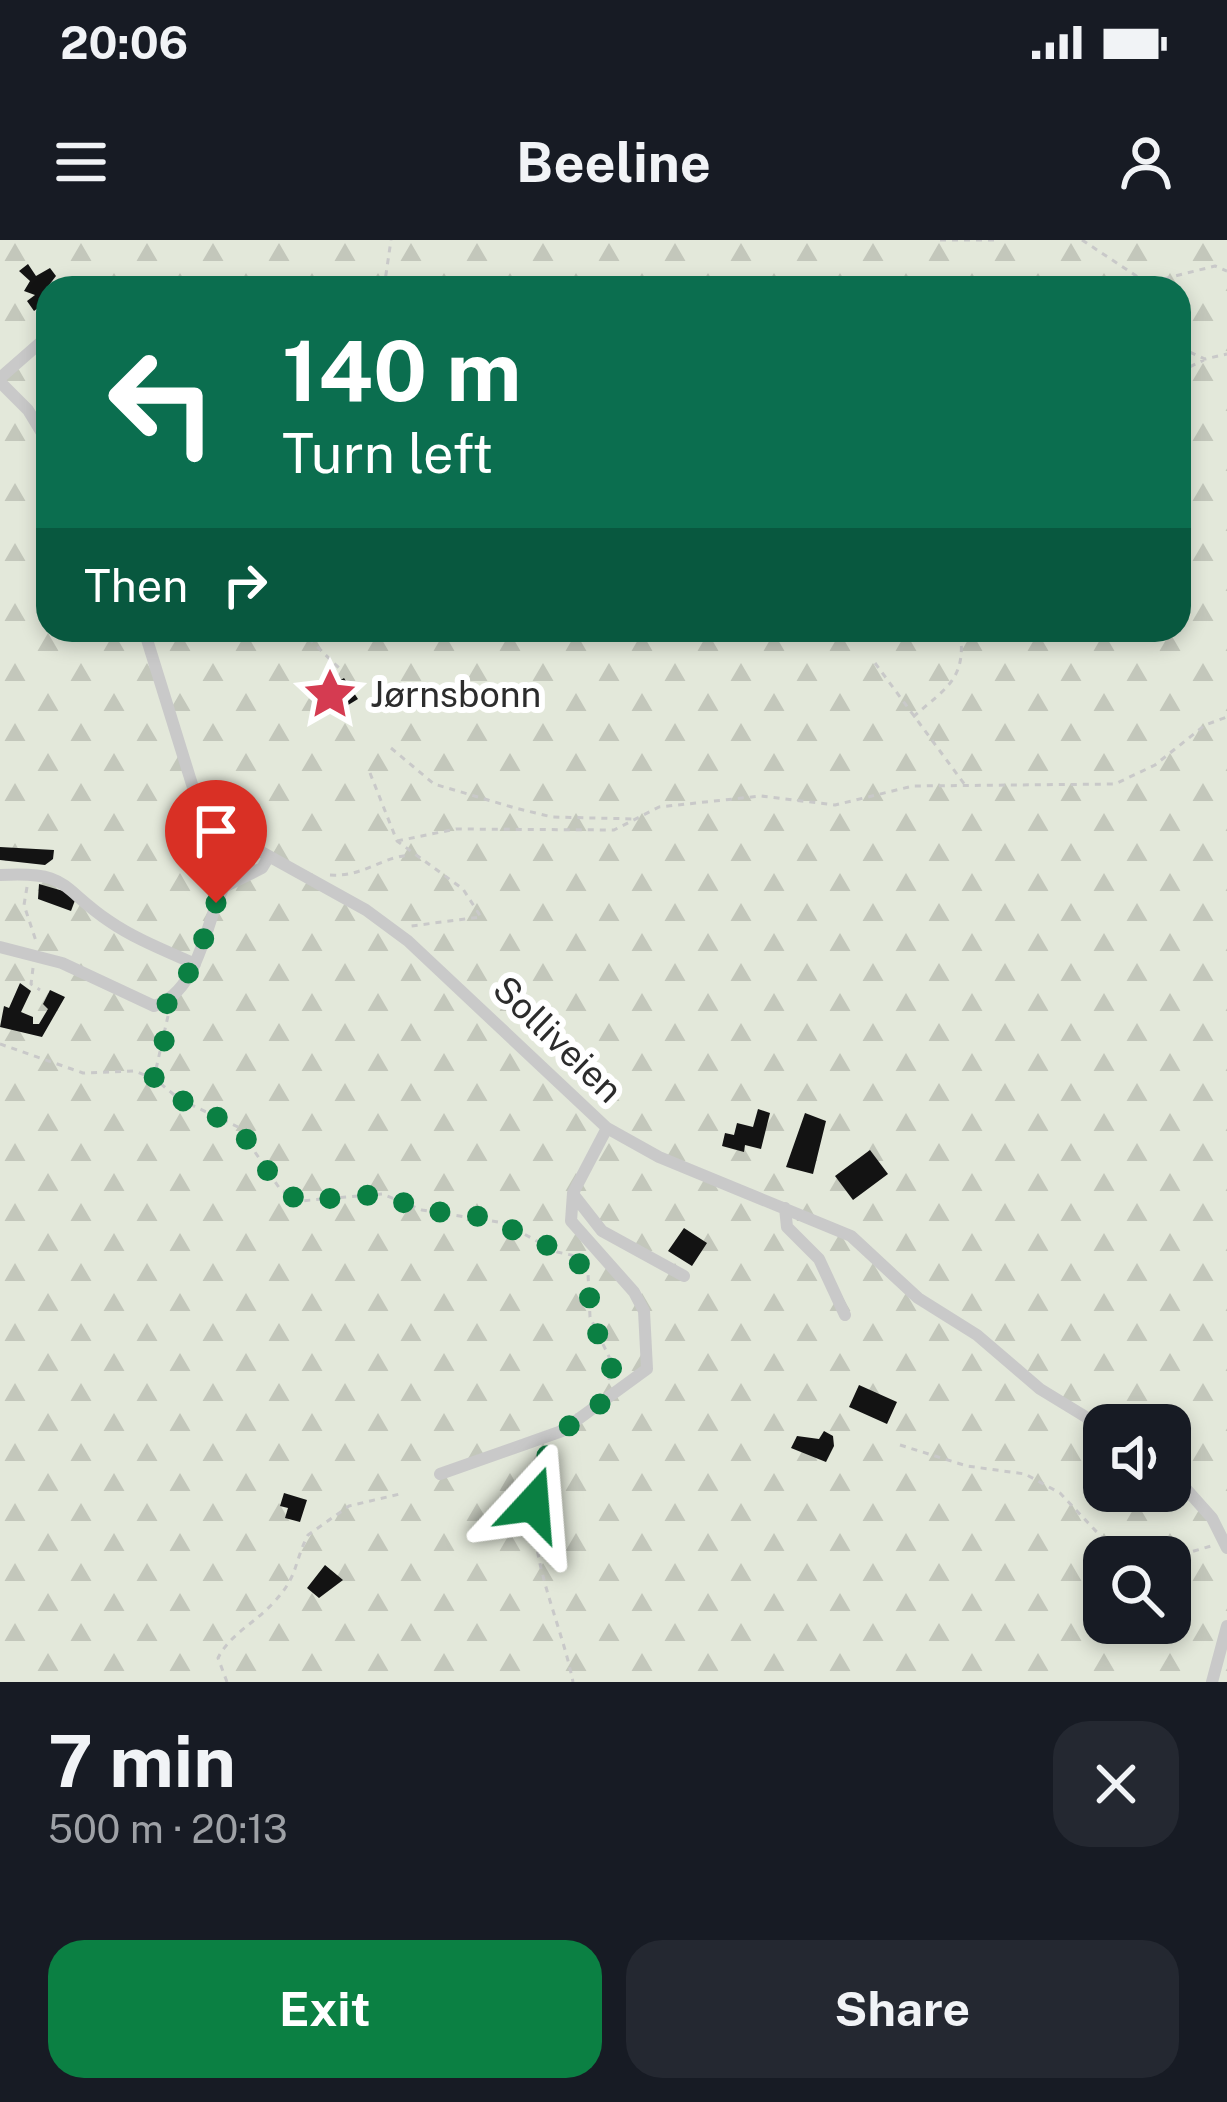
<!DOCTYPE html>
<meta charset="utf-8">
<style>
:root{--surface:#171b24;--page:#242831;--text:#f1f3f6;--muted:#9ea1a6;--accent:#0b8043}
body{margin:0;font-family:"Public Sans",sans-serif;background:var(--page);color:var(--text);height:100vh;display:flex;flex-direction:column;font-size:45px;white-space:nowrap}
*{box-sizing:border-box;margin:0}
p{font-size:39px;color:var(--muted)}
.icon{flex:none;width:66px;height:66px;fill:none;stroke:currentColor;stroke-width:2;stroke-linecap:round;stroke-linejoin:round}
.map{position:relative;height:1442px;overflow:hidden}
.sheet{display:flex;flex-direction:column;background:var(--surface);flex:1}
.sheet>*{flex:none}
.banner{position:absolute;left:36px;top:36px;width:1155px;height:366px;border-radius:36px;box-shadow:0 6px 18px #0003;background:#0b6e4f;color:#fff;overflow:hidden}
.buttons{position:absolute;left:1083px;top:1164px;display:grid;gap:24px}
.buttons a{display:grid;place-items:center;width:108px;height:108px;border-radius:24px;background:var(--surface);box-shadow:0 6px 18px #0003;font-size:60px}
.pin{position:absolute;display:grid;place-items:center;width:102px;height:102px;color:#fff;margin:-123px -51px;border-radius:50% 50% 50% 0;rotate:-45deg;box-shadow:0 0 12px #0007}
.pin .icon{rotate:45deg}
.me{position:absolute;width:132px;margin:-66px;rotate:19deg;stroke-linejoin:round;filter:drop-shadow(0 0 9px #0008)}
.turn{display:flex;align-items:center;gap:42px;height:252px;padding:0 48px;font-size:54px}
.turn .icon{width:156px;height:156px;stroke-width:2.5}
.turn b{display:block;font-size:84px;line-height:102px}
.then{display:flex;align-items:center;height:114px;padding:0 48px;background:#0003;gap:24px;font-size:45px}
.round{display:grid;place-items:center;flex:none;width:126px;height:126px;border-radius:36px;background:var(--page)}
.headline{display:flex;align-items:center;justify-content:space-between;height:204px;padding:0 48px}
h1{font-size:72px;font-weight:700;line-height:90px}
.action{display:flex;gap:24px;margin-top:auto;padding:24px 48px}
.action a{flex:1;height:138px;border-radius:36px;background:var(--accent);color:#fff;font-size:48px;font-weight:700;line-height:138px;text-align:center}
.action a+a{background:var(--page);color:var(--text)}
.status{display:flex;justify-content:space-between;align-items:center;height:84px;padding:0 60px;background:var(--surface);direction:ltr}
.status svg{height:33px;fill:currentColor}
header{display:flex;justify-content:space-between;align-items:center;height:156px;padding:0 48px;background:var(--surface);font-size:54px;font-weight:700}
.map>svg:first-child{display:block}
.forest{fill:url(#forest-firs);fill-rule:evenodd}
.building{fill:#131313}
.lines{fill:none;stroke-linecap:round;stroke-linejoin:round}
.path{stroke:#c9c9c9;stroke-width:3;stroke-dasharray:6 6;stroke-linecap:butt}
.minor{stroke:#c9c9c9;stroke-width:12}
.route{stroke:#0b8043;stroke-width:21;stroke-dasharray:0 37.8}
.labels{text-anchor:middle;stroke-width:12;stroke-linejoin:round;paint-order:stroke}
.poi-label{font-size:36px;fill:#2c2c2c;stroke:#fff;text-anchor:start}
.street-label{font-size:36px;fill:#2c2c2c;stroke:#fff}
</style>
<div class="status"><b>20:06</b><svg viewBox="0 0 49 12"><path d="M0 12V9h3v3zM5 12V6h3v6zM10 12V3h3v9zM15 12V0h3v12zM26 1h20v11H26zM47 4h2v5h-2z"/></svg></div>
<header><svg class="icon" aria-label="menu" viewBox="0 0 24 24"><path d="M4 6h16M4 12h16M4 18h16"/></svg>Beeline<svg class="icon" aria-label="person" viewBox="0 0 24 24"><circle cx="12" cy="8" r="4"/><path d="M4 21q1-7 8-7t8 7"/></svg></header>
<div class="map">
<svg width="1227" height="1442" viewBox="0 0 1227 1442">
<defs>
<pattern id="forest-firs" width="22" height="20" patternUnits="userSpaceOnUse" patternTransform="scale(3)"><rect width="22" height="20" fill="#e3e8da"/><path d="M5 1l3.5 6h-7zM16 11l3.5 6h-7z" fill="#c3c7bb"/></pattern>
</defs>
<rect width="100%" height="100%" fill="#fff"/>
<path class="forest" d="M 0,0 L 1227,0 L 1227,1442 L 0,1442 ZM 48,48 L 1179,48 L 1179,390 L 48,390 ZM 1104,1185 L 1170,1185 L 1170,1251 L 1104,1251 ZM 1104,1317 L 1170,1317 L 1170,1383 L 1104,1383 Z"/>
<path class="building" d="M 28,24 L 36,36 L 50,28 L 56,36 L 42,54 L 47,61 L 34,71 L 27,61 L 35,55 L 24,51 L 30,41 L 19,31 Z
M 344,438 L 358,459 L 340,470 L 325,450 Z
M 0,607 L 54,610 L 53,619 L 45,625 L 0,620 Z
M 39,644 L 77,655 L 71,671 L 38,659 Z
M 20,743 L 31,751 L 21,772 L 33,777 L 33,784 L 39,784 L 48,769 L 43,764 L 50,750 L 65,757 L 42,797 L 0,787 L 4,766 L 9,768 Z
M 758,869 L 770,873 L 761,909 L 745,905 L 744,912 L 722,906 L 725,893 L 734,895 L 737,883 L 753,887 Z
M 805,873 L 826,881 L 813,934 L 786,927 Z
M 870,910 L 888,934 L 853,960 L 835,936 Z
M 684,988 L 707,1003 L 692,1026 L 668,1011 Z
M 859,1145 L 897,1162 L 887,1184 L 849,1167 Z
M 824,1191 L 833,1196 L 834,1206 L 826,1222 L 791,1208 L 797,1196 L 819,1199 Z
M 284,1253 L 307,1260 L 300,1282 L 285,1278 L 288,1268 L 280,1266 Z
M 325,1325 L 343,1340 L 319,1358 L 307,1348 Z"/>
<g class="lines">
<path class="path" d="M 940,0 L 998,0
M 1082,0 L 1147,43 L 1215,26 L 1227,31
M 384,48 L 391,0
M 1179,107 L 1205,119 L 1227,114
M 1179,132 L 1204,120
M 300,390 L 339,428
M 875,423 L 965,545
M 913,477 C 947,447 967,439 960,390
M 391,508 L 434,544 L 515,568 L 552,577 L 635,579
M 370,533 L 397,601 L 463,649 L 481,677 L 411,686
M 397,601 L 456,589 L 614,590 L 659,567 L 761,556 L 835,565 L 913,546 L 1115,544 L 1155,525 L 1205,485 L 1227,477
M 330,635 C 364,637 380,617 411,615
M 27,647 L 24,665 L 36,701
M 33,728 L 31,744 L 40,750
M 168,776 L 154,838 L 179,859 L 238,887 L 280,949 L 300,961 L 382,954 L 422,970 L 504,983 L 557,1012 L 585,1018
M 0,804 L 83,833 L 135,831 L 152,838
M 573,1017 L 588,1033 L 590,1077 L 612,1123 L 609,1140
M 900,1205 L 967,1226 L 1025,1234 L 1060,1253 L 1109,1305 L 1131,1317
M 552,1207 C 507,1281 558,1366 573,1442
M 1170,1318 L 1211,1306
M 227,1442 L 218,1418 C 230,1394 255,1383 273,1363 C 299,1336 293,1324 308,1295 L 349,1266 L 404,1253"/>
<path class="minor" d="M 0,138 L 48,96
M 0,142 L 28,170 L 48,203
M 144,390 L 195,554 L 227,593 L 366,670 L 408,701 L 607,888 L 659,917 L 851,996 L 918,1058 L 977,1095 L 1040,1149 L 1104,1188
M 0,635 C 70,631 59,647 109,681 C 135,699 166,711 195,724
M 0,707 L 62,723 L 154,766 C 200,751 204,684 224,647 L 262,628 L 268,618
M 573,954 L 602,991 L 684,1036
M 785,968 L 787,987 L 819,1019 L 845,1075
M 1170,1231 L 1212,1278 L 1227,1308
M 440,1234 L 562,1191 L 647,1129 L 644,1071 L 634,1052 L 571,981 L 573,953 L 607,888
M 1212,1442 L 1227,1386"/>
</g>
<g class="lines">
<path class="route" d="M 216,663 L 195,724 L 167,762 L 168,787 L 154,838 L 179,859 L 238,887 L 280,949 L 300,961 L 382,954 L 422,970 L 484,977 L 573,1017 L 589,1034 L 590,1078 L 612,1123 L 611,1135 L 600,1164 L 562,1191 L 545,1219 L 533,1264"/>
</g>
<defs>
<symbol id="sight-bare" viewBox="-9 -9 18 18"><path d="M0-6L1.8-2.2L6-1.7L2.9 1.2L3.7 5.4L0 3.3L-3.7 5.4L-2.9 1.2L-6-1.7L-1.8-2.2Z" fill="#d53b51" stroke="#fff" stroke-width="2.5" paint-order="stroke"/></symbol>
</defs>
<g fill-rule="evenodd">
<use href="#sight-bare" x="292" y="416" width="76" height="76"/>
</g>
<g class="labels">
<g class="poi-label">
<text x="370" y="467">Jørnsbonn</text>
</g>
<g class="street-label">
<text transform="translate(558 799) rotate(44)" y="13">Solliveien</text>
</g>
</g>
</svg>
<div class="buttons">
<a><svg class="icon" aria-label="sound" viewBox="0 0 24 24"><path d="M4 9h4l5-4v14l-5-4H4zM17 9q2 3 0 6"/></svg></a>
<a><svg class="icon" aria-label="search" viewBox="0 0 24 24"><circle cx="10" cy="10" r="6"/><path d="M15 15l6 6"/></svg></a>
</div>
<div class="pin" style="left:216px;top:663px;background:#d93025"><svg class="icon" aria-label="arrive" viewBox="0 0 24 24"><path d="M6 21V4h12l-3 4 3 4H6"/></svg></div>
<svg class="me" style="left:533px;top:1264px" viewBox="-20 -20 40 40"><path d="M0-17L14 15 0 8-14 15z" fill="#0b8043" stroke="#fff" stroke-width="4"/></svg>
<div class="banner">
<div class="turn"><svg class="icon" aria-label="left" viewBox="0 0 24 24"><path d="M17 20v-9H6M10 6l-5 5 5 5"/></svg><div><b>140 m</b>Turn left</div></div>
<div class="then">Then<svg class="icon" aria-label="right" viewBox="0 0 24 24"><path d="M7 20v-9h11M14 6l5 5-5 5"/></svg></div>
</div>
</div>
<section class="sheet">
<div class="headline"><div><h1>7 min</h1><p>500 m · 20:13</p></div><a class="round"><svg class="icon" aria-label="close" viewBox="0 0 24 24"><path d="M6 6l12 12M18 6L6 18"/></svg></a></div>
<div class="action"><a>Exit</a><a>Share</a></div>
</section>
